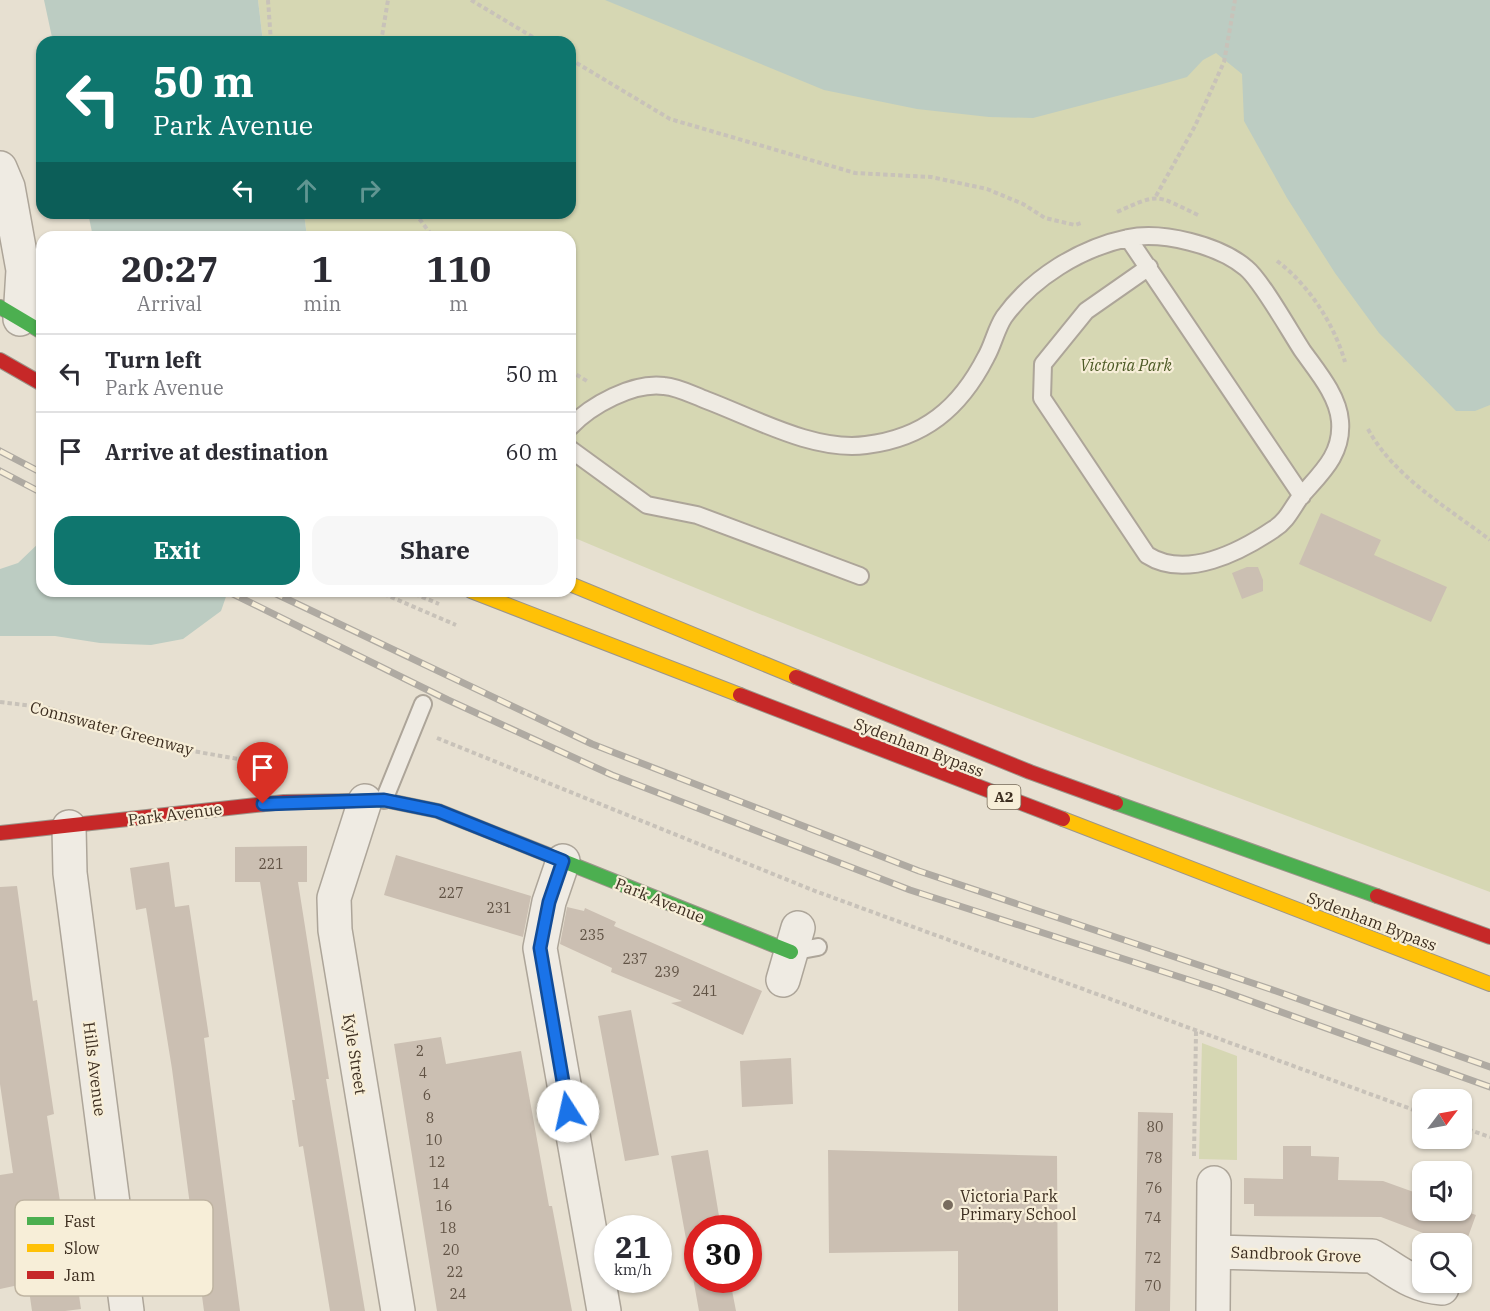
<!DOCTYPE html>
<style>
:root{--surface:#fff;--page:#f7f7f7;--text:#2b2b33;--muted:#7c7c81;--line:#e1e1e2;--accent:#0f766e}
body{margin:0;font-family:"IBM Plex Serif",serif;background:var(--page);color:var(--text);height:100vh;display:flex;flex-direction:column;font-size:22px;white-space:nowrap}
*{box-sizing:border-box;margin:0}
p{font-size:20px;color:var(--muted)}
.icon{flex:none;width:33px;height:33px;fill:none;stroke:currentColor;stroke-width:2;stroke-linecap:round;stroke-linejoin:round}
.map{position:relative;flex:1;overflow:hidden}
.side{position:absolute;left:36px;top:231px;width:540px;height:366px;display:flex;flex-direction:column;background:var(--surface);border-radius:18px;box-shadow:0 2px 4px #0004}
.side>*{flex:none}
.top-card{position:absolute;left:36px;top:36px;width:540px;height:183px;border-radius:18px;box-shadow:0 2px 4px #0004;background:#0f766e;color:#fff;overflow:hidden}
.needle{width:39px;rotate:58deg}
.fabs{position:absolute;left:1412px;top:1089px;display:grid;gap:12px}
.fabs a{display:grid;place-items:center;width:60px;height:60px;border-radius:12px;background:var(--surface);box-shadow:0 2px 4px #0004;font-size:30px}
.speed{position:absolute;left:594px;top:1215px;display:flex;gap:12px;font-size:30px;font-weight:700;text-align:center}
.speed>*{display:grid;place-content:center;width:78px;height:78px;border-radius:50%;background:var(--surface);box-shadow:0 2px 4px #0004;line-height:1}
.speed small{font-size:15px;font-weight:400}
.speed .limit{border:9px solid #d22;background:#fff;color:#111}
.pin{position:absolute;display:grid;place-items:center;width:51px;height:51px;color:#fff;margin:-62px -26px;border-radius:50% 50% 50% 0;rotate:-45deg;box-shadow:0 0 6px #0007}
.pin .icon{rotate:45deg}
.me{position:absolute;width:66px;margin:-33px;rotate:350deg;stroke-linejoin:round;filter:drop-shadow(0 0 4px #0008)}
.turn{display:flex;align-items:center;gap:21px;height:126px;padding:0 18px;font-size:27px}
.turn .icon{width:78px;height:78px;stroke-width:2.5}
.turn b{display:block;font-size:42px;line-height:51px}
.lanes{display:flex;align-items:center;height:57px;padding:0 18px;background:#0003;justify-content:center;gap:30px;direction:ltr}
.lanes .off{opacity:.35}
.eta{display:flex;justify-content:space-evenly;align-items:center;height:102px;text-align:center}
.eta b{font-size:36px;font-weight:700;line-height:42px}
.button{display:flex;gap:12px;margin-top:auto;padding:12px 18px}
.button a{flex:1;height:69px;border-radius:18px;background:var(--accent);color:#fff;font-size:24px;font-weight:700;line-height:69px;text-align:center}
.button a+a{background:var(--page);color:var(--text)}
ul{padding:0;list-style:none}
li{display:flex;align-items:center;gap:18px;height:78px;padding:0 18px;border-top:2px solid var(--line)}
li div{flex:1}
li b{display:block;font-size:22px}
li em{font-style:normal}
.map>svg:first-child{display:block}
.green{fill:#d6d7b3}
.water{fill:#bcccc2}
.building{fill:#cbbfb2}
.lines{fill:none;stroke-linecap:round;stroke-linejoin:round}
.lane-casing{stroke:#ada599;stroke-width:20}
.street-casing{stroke:#ada599;stroke-width:36}
.fast-casing{stroke:#9c958a;stroke-width:16}
.slow-casing{stroke:#9c958a;stroke-width:16}
.jam-casing{stroke:#9c958a;stroke-width:16}
.path{stroke:#c8c2b9;stroke-width:4;stroke-dasharray:4.5 3;stroke-linecap:butt}
.lane{stroke:#efebe3;stroke-width:16}
.street{stroke:#efebe3;stroke-width:33}
.fast{stroke:#4caf50;stroke-width:14}
.slow{stroke:#ffc107;stroke-width:14}
.jam{stroke:#c62828;stroke-width:14}
.rail-casing{stroke:#afaaa2;stroke-width:7}
.rail{stroke:#f7eed8;stroke-width:4.5;stroke-dasharray:14;stroke-linecap:butt}
.route-casing{stroke:#114b97;stroke-width:15}
.route{stroke:#1a73e8;stroke-width:10}
.poi-dot{fill:#786c5e;stroke:#f7eed8;stroke-width:2}
.labels{text-anchor:middle;stroke-width:4.5;stroke-linejoin:round;paint-order:stroke}
.number-label{font-size:14px;fill:#605244}
.shield{fill:#f7eed8;stroke:#756857;stroke-width:1.5}
.shield-label{font-size:15px;font-weight:bold;fill:#3d2e20}
.park-label{font-size:16px;font-style:italic;fill:#4d5a26;stroke:#f7eed8}
.street-label{font-size:16px;fill:#3d2e20;stroke:#f7eed8}
.poi-label{font-size:16px;fill:#3d2e20;stroke:#f7eed8;text-anchor:start}
.key{fill:#f7eed8;stroke:#bfb4a1;stroke-width:1.5}
.key-label{font-size:16px;fill:#3d2e20}
</style>
<div class="map">
<svg width="1490" height="1311" viewBox="0 0 1490 1311">
<rect width="100%" height="100%" fill="#e7e0d1"/>
<path class="green" d="M 258,0 L 1490,0 L 1490,892 C 1185,777 873,664 570,536 L 570,237 L 307,237 L 304,213 L 570,213 L 570,42 L 263,42 Z
M 1202,1043 L 1237,1056 L 1237,1160 L 1199,1159 Z"/>
<path class="water" d="M 44,0 L 258,0 L 263,42 L 53,42 Z
M 605,0 L 1490,0 L 1490,405 L 1475,411 L 1456,411 L 1379,333 L 1335,273 L 1287,198 L 1244,121 L 1242,74 L 1216,53 L 1203,60 L 1187,77 L 1159,85 L 1033,118 L 989,117 L 917,109 L 824,90 Z
M 88,213 L 304,213 L 307,237 L 93,237 Z
M 42,540 L 42,591 L 228,591 L 221,611 L 183,639 L 151,645 L 100,643 L 55,636 L 0,636 L 0,569 L 18,563 Z"/>
<path class="building" d="M 1321,513 L 1381,540 L 1374,555 L 1447,587 L 1431,622 L 1299,564 Z
M 1247,567 L 1258,567 L 1263,580 L 1263,591 L 1242,599 L 1232,573 Z
M 307,846 L 307,882 L 298,882 L 329,1079 L 326,1079 L 365,1311 L 330,1311 L 303,1146 L 299,1147 L 292,1100 L 295,1100 L 260,882 L 235,882 L 235,847 Z
M 396,855 L 531,896 L 523,937 L 384,895 Z
M 169,862 L 175,907 L 189,905 L 209,1037 L 204,1038 L 240,1311 L 204,1311 L 172,1069 L 146,908 L 136,910 L 130,868 Z
M 17,886 L 33,1001 L 37,1000 L 54,1114 L 47,1116 L 61,1208 L 66,1207 L 81,1309 L 65,1311 L 32,1311 L 28,1283 L 0,1289 L 0,1175 L 13,1173 L 0,1084 L 0,887 Z
M 567,907 L 584,911 L 585,908 L 616,922 L 614,926 L 762,991 L 743,1035 L 671,1003 L 682,1001 L 611,972 L 612,968 L 560,944 Z
M 631,1010 L 659,1155 L 625,1161 L 598,1016 Z
M 441,1037 L 446,1064 L 521,1051 L 549,1206 L 552,1206 L 572,1311 L 437,1311 L 394,1044 Z
M 791,1058 L 793,1104 L 742,1107 L 740,1061 Z
M 1138,1112 L 1173,1113 L 1170,1311 L 1135,1311 Z
M 1283,1146 L 1311,1146 L 1311,1156 L 1339,1157 L 1338,1180 L 1383,1181 L 1422,1195 L 1422,1210 L 1461,1210 L 1476,1215 L 1464,1248 L 1461,1244 L 1452,1244 L 1381,1217 L 1254,1216 L 1254,1204 L 1244,1204 L 1244,1178 L 1283,1179 Z
M 708,1150 L 721,1228 L 698,1228 L 698,1280 L 730,1280 L 736,1311 L 699,1311 L 671,1156 Z
M 828,1150 L 1057,1156 L 1058,1311 L 958,1311 L 958,1251 L 829,1253 Z"/>
<g class="lines">
<defs>
<path id="lane" d="M 1128,238 L 1302,496
M 570,427 C 591,405 633,382 664,386 C 678,387 693,395 706,400 C 754,418 814,452 866,445 C 924,438 960,408 986,357 C 993,345 996,329 1004,317 C 1032,278 1080,248 1128,238 C 1162,231 1219,245 1246,268 C 1261,280 1289,330 1302,350 C 1316,370 1338,395 1340,421 C 1343,455 1320,474 1301,496 C 1292,508 1287,521 1274,529 C 1240,552 1186,580 1147,555 L 1042,398 L 1043,364 L 1086,311 L 1149,267
M 570,449 L 647,505 L 697,515 L 860,576
M 384,800 L 423,704
M 791,952 L 818,947"/>
<path id="street" d="M 0,168 L 8,187 L 23,270 L 20,319
M 365,801 L 334,898 L 335,930 L 398,1311
M 69,827 L 70,873 L 127,1311
M 563,861 L 549,902 L 540,948 L 604,1311
M 783,980 L 798,928
M 1214,1252 L 1372,1256 C 1396,1270 1412,1286 1442,1288
M 1213,1311 L 1214,1183"/>
<path id="fast" d="M 0,307 L 42,332
M 357,801 L 384,800 L 438,811 L 791,952
M 1116,803 L 1377,896"/>
<path id="slow" d="M 570,584 L 796,677
M 471,591 L 740,695
M 1063,819 L 1490,984"/>
<path id="jam" d="M 0,360 L 42,384
M 796,677 L 1030,772 L 1116,803
M 740,695 L 1063,819
M 0,833 L 284,802 L 357,801
M 1377,896 L 1490,937"/>
</defs>
<use href="#lane" class="lane-casing"/>
<use href="#street" class="street-casing"/>
<use href="#fast" class="fast-casing"/>
<use href="#slow" class="slow-casing"/>
<use href="#jam" class="jam-casing"/>
<path class="path" d="M 268,0 L 271,42
M 471,0 L 541,42
M 381,42 L 388,0
M 570,59 L 670,119 L 855,173 L 931,177 L 987,189 L 1023,204 L 1045,218 L 1075,225 L 1081,223
M 1156,196 L 1195,126 L 1224,62 L 1235,0
M 1117,212 C 1161,192 1155,195 1198,215
M 415,213 L 433,237
M 1277,261 C 1309,285 1334,324 1345,362
M 570,371 L 587,381
M 1368,429 C 1394,477 1447,507 1490,540
M 377,591 L 456,625
M 408,591 L 439,604
M 0,702 L 49,708 L 175,748 L 279,766
M 437,738 L 815,891 L 1422,1113
M 1461,1127 L 1490,1137
M 1194,1156 L 1196,1031"/>
<use href="#lane" class="lane"/>
<use href="#street" class="street"/>
<use href="#fast" class="fast"/>
<use href="#slow" class="slow"/>
<use href="#jam" class="jam"/>
<defs>
<path id="rail" d="M 0,451 L 42,473
M 0,471 L 42,493
M 227,591 L 448,700 L 612,775 L 910,890 L 1217,989 L 1490,1087
M 270,591 L 592,744 L 919,871 L 1276,991 L 1490,1067"/>
</defs>
<use href="#rail" class="rail-casing"/>
<use href="#rail" class="rail"/>
</g>
<g class="lines">
<defs>
<path id="route" d="M 263,804 L 384,800 L 438,811 L 563,861 L 549,902 L 540,948 L 568,1111"/>
</defs>
<use href="#route" class="route-casing"/>
<use href="#route" class="route"/>
</g>
<circle class="poi-dot" cx="948" cy="1205" r="6"/>
<g class="labels">
<g class="number-label">
<text x="271" y="869">221</text>
<text x="451" y="898">227</text>
<text x="499" y="913">231</text>
<text x="592" y="940">235</text>
<text x="635" y="964">237</text>
<text x="667" y="977">239</text>
<text x="705" y="996">241</text>
<text x="420" y="1056">2</text>
<text x="423" y="1078">4</text>
<text x="427" y="1100">6</text>
<text x="430" y="1123">8</text>
<text x="1155" y="1132">80</text>
<text x="434" y="1145">10</text>
<text x="1154" y="1163">78</text>
<text x="437" y="1167">12</text>
<text x="441" y="1189">14</text>
<text x="1154" y="1193">76</text>
<text x="444" y="1211">16</text>
<text x="1153" y="1223">74</text>
<text x="448" y="1233">18</text>
<text x="451" y="1255">20</text>
<text x="1153" y="1263">72</text>
<text x="455" y="1277">22</text>
<text x="1153" y="1291">70</text>
<text x="458" y="1299">24</text>
</g>
<rect class="shield" x="987.5" y="785" width="33" height="24" rx="4.5"/>
<g class="shield-label">
<text x="1004" y="802">A2</text>
</g>
<g class="park-label">
<text x="1126" y="371">Victoria Park</text>
</g>
<g class="street-label">
<text transform="translate(112 728) rotate(15)" y="6">Connswater Greenway</text>
<text transform="translate(919 747) rotate(21)" y="6">Sydenham Bypass</text>
<text transform="translate(175 814) rotate(-7)" y="6">Park Avenue</text>
<text transform="translate(660 900) rotate(22)" y="6">Park Avenue</text>
<text transform="translate(1372 921) rotate(21)" y="6">Sydenham Bypass</text>
<text transform="translate(355 1054) rotate(81)" y="6">Kyle Street</text>
<text transform="translate(95 1069) rotate(83)" y="6">Hills Avenue</text>
<text transform="translate(1296 1254) rotate(2)" y="6">Sandbrook Grove</text>
</g>
<g class="poi-label">
<text x="960" y="1202">Victoria Park<tspan x="960" dy="18">Primary School</tspan></text>
</g>
</g>
<rect x="15" y="1200" width="198" height="96" rx="9" class="key"/>
<rect x="27" y="1217" width="27" height="8" fill="#4caf50"/>
<rect x="27" y="1244" width="27" height="8" fill="#ffc107"/>
<rect x="27" y="1271" width="27" height="8" fill="#c62828"/>
<g class="key-label">
<text x="64" y="1227">Fast</text>
<text x="64" y="1254">Slow</text>
<text x="64" y="1281">Jam</text>
</g>
</svg>
<div class="fabs">
<a><svg class="needle" viewBox="-14 -14 28 28"><path d="M0-13l5 13h-10z" fill="#e53935"/><path d="M0 13l5-13h-10z" fill="#7c7c81"/></svg></a>
<a><svg class="icon" aria-label="sound" viewBox="0 0 24 24"><path d="M4 9h4l5-4v14l-5-4H4zM17 9q2 3 0 6"/></svg></a>
<a><svg class="icon" aria-label="search" viewBox="0 0 24 24"><circle cx="10" cy="10" r="6"/><path d="M15 15l6 6"/></svg></a>
</div>
<div class="speed"><div>21<small>km/h</small></div><div class="limit">30</div></div>
<div class="pin" style="left:263px;top:804px;background:#d93025"><svg class="icon" aria-label="arrive" viewBox="0 0 24 24"><path d="M6 21V4h12l-3 4 3 4H6"/></svg></div>
<svg class="me" style="left:568px;top:1111px" viewBox="-20 -20 40 40"><circle r="19" fill="#fff"/><path d="M0-13L10 11 0 6-10 11z" fill="#1a73e8"/></svg>
<div class="top-card">
<div class="turn"><svg class="icon" aria-label="left" viewBox="0 0 24 24"><path d="M17 20v-9H6M10 6l-5 5 5 5"/></svg><div><b>50 m</b>Park Avenue</div></div>
<div class="lanes"><svg class="icon" aria-label="left" viewBox="0 0 24 24"><path d="M17 20v-9H6M10 6l-5 5 5 5"/></svg><svg class="icon off" aria-label="ahead" viewBox="0 0 24 24"><path d="M12 20V5M6 11l6-6 6 6"/></svg><svg class="icon off" aria-label="right" viewBox="0 0 24 24"><path d="M7 20v-9h11M14 6l5 5-5 5"/></svg></div>
</div>
<section class="side">
<div class="eta">
<div><b>20:27</b><p>Arrival</p></div>
<div><b>1</b><p>min</p></div>
<div><b>110</b><p>m</p></div>
</div>
<ul>
<li><svg class="icon" aria-label="left" viewBox="0 0 24 24"><path d="M17 20v-9H6M10 6l-5 5 5 5"/></svg><div><b>Turn left</b><p>Park Avenue</p></div><em>50 m</em></li>
<li><svg class="icon" aria-label="arrive" viewBox="0 0 24 24"><path d="M6 21V4h12l-3 4 3 4H6"/></svg><div><b>Arrive at destination</b></div><em>60 m</em></li>
</ul>
<div class="button"><a>Exit</a><a>Share</a></div>
</section>
</div>
